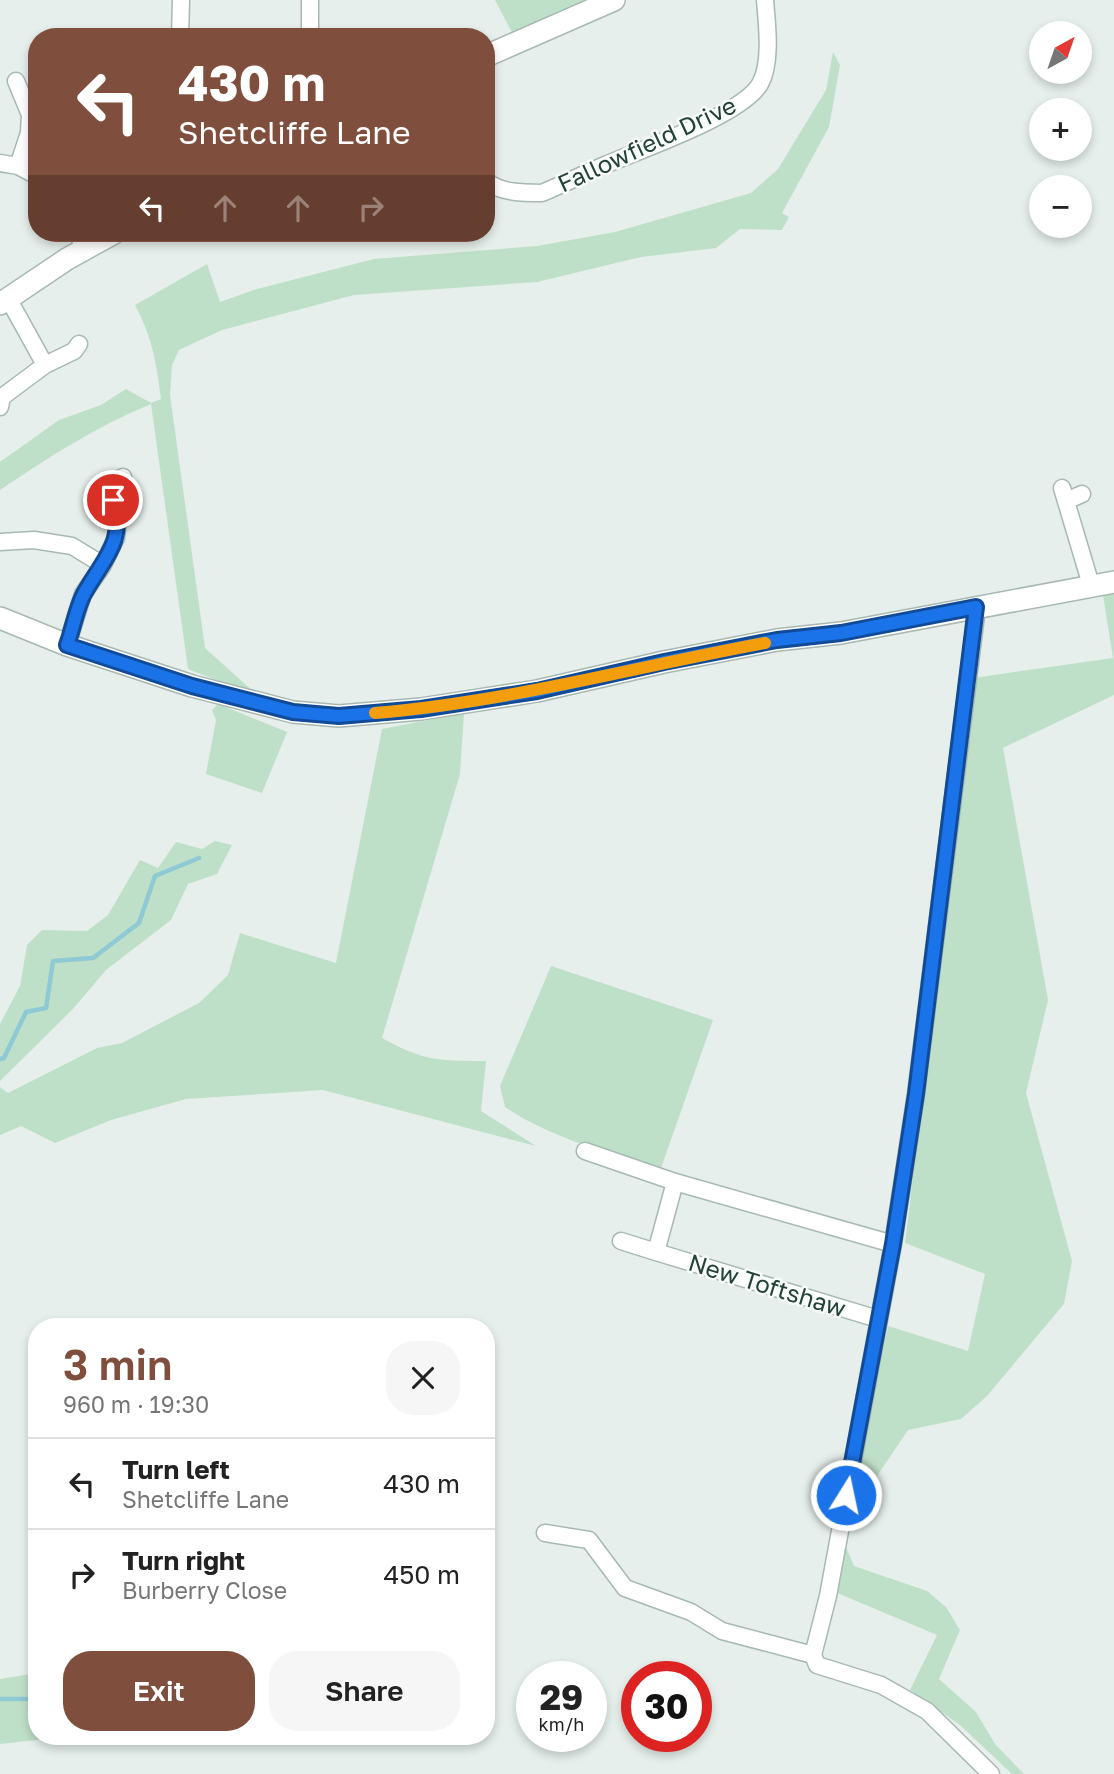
<!DOCTYPE html>
<meta charset="utf-8">
<style>
:root{--surface:#fff;--page:#f6f6f6;--text:#222;--muted:#767676;--line:#e0e0e0;--accent:#804e3d}
body{margin:0;font-family:"Golos Text",sans-serif;background:var(--page);color:var(--text);height:100vh;display:flex;flex-direction:column;font-size:26px;white-space:nowrap}
*{box-sizing:border-box;margin:0}
p{font-size:23px;color:var(--muted)}
.icon{flex:none;width:38px;height:38px;fill:none;stroke:currentColor;stroke-width:2;stroke-linecap:round;stroke-linejoin:round}
.map{position:relative;flex:1;overflow:hidden}
.panel{position:absolute;left:28px;top:1318px;width:467px;height:427px;display:flex;flex-direction:column;background:var(--surface);border-radius:28px;box-shadow:0 4px 10px #0003}
.panel>*{flex:none}
.hud{position:absolute;left:28px;top:28px;width:467px;height:214px;border-radius:28px;box-shadow:0 4px 10px #0003;background:#804e3d;color:#fff;overflow:hidden}
.needle{width:46px;rotate:40deg}
.buttons{position:absolute;left:1029px;top:21px;display:grid;gap:14px}
.buttons a{display:grid;place-items:center;width:63px;height:63px;border-radius:50%;background:var(--surface);box-shadow:0 4px 10px #0003;font-size:35px}
.speed{position:absolute;left:516px;top:1661px;display:flex;gap:14px;font-size:35px;font-weight:700;text-align:center}
.speed>*{display:grid;place-content:center;width:91px;height:91px;border-radius:50%;background:var(--surface);box-shadow:0 4px 10px #0003;line-height:1}
.speed small{font-size:18px;font-weight:400}
.speed .limit{border:10px solid #d22;background:#fff;color:#111}
.pin{position:absolute;display:grid;place-items:center;width:60px;height:60px;color:#fff;margin:-30px;border:4px solid #fff;border-radius:50%;box-shadow:0 2px 7px #0007}
.me{position:absolute;width:77px;margin:-38px;rotate:10deg;stroke-linejoin:round;filter:drop-shadow(0 0 5px #0008)}
.turn{display:flex;align-items:center;gap:24px;height:147px;padding:0 35px;font-size:32px}
.turn .icon{width:91px;height:91px;stroke-width:2.5}
.turn b{display:block;font-size:49px;line-height:60px}
.lanes{display:flex;align-items:center;height:66px;padding:0 35px;background:#0003;justify-content:center;gap:35px;direction:ltr}
.lanes .off{opacity:.35}
.round{display:grid;place-items:center;flex:none;width:74px;height:74px;border-radius:28px;background:var(--page)}
.head{display:flex;align-items:center;justify-content:space-between;height:119px;padding:0 35px}
h1{font-size:42px;font-weight:600;line-height:52px;color:var(--accent)}
.action{display:flex;gap:14px;margin-top:auto;padding:14px 35px}
.action a{flex:1;height:80px;border-radius:28px;background:var(--accent);color:#fff;font-size:28px;font-weight:600;line-height:80px;text-align:center}
.action a+a{background:var(--page);color:var(--text)}
ul{padding:0;list-style:none}
li{display:flex;align-items:center;gap:21px;height:91px;padding:0 35px;border-top:2px solid var(--line)}
li div{flex:1}
li b{display:block;font-size:26px}
li em{font-style:normal}
.map>svg:first-child{display:block}
.green{fill:#bfe0c8}
.lines{fill:none;stroke-linecap:round;stroke-linejoin:round}
.stream{stroke:#8ec9d4;stroke-width:4.5}
.minor-casing{stroke:#a8b8b2;stroke-width:19}
.tertiary-casing{stroke:#a8b8b2;stroke-width:24}
.minor{stroke:#fff;stroke-width:16}
.tertiary{stroke:#fff;stroke-width:21}
.route-casing{stroke:#114b97;stroke-width:18}
.route{stroke:#1a73e8;stroke-width:12}
.slow{stroke:#f59e0b;stroke-width:12}
.labels{text-anchor:middle;stroke-width:5;stroke-linejoin:round;paint-order:stroke}
.street-label{font-size:24px;fill:#24423a;stroke:#f7fbf9}
</style>
<div class="map">
<svg width="1114" height="1774" viewBox="0 0 1114 1774">
<rect width="100%" height="100%" fill="#e6efeb"/>
<path class="green" d="M 495,0 L 614,0 L 517,42 Z
M 833,52 L 840,65 L 829,127 L 782,213 L 789,217 L 782,230 L 740,229 L 716,248 L 641,257 L 537,282 L 354,295 L 222,330 L 179,350 L 172,365 L 170,395 L 205,648 L 254,692 L 231,686 L 188,669 L 151,404 C 97,426 49,457 0,490 L 0,462 L 59,420 L 101,405 L 126,389 L 151,403 L 161,399 C 156,362 153,339 135,305 L 207,264 L 220,302 L 257,289 L 374,259 L 537,246 L 615,232 L 751,193 L 778,169 L 826,90 Z
M 1114,594 L 1114,695 L 1003,748 L 1048,1000 L 1026,1093 L 1072,1261 L 1064,1304 L 987,1396 L 961,1419 L 908,1430 L 850,1516 L 888,1326 L 968,1351 L 985,1274 L 905,1243 L 973,678 L 1113,658 L 1103,595 Z
M 218,704 L 287,732 L 262,793 L 206,774 L 216,720 L 212,710 Z
M 464,713 L 460,774 L 382,1038 C 423,1061 440,1061 486,1061 L 481,1111 L 536,1146 L 323,1090 L 186,1099 L 111,1120 L 55,1143 L 21,1126 L 0,1135 L 0,1087 L 8,1093 L 97,1048 L 122,1043 L 199,1003 L 228,975 L 240,933 L 336,963 L 382,729 Z
M 215,841 L 232,845 L 217,874 L 188,884 L 171,920 L 106,970 L 73,1009 L 0,1081 L 0,1024 L 20,986 L 27,945 L 42,930 L 87,931 L 108,915 L 140,860 L 158,868 L 176,842 L 202,849 Z
M 551,966 L 713,1020 L 660,1171 C 610,1153 548,1137 505,1107 L 500,1086 Z
M 844,1542 L 854,1566 L 927,1591 L 946,1607 L 960,1630 L 939,1679 L 976,1712 L 995,1744 L 1024,1774 L 1012,1774 L 960,1725 L 910,1690 L 937,1635 L 835,1592 Z
M 37,1673 L 37,1736 L 71,1736 L 0,1744 L 0,1679 Z"/>
<g class="lines">
<path class="stream" d="M 0,1059 L 4,1058 L 26,1012 L 46,1008 L 53,961 L 93,958 L 139,923 L 155,876 L 199,858
M 0,1699 L 37,1699"/>
<defs>
<path id="minor" d="M 180,37 L 181,0
M 310,37 L 310,0
M 16,81 L 30,115 L 29,133 L 18,166
M 0,163 L 18,166 L 37,176
M 486,181 C 501,193 523,193 542,193 C 563,184 584,174 605,165 C 640,150 742,115 760,84 C 772,63 767,24 765,0
M 77,233 L 85,250
M 45,365 L 74,351 L 79,344
M 0,407 L 2,397 L 45,365 L 8,298
M 1062,488 L 1091,585
M 1066,501 L 1082,494
M 0,542 L 34,540 L 72,546 L 103,565
M 67,645 L 83,594 L 103,565 L 116,538 L 118,517 L 108,484 L 123,477
M 585,1151 L 675,1182 L 893,1244
M 675,1182 L 656,1252 L 878,1319
M 621,1241 L 656,1252
M 545,1533 L 589,1540 L 625,1588 L 691,1612 L 722,1631 L 813,1655
M 813,1655 L 828,1596 L 893,1244 L 916,1094 L 977,607
M 813,1655 L 817,1665 L 881,1685 L 927,1711 L 991,1774"/>
<path id="tertiary" d="M 486,56 L 614,0
M 0,304 L 67,259 L 114,233
M 0,618 L 67,645 L 192,686 L 293,712 L 339,716 L 421,709 L 537,691 L 664,662 L 777,640 L 841,633 L 1114,582"/>
</defs>
<use href="#minor" class="minor-casing"/>
<use href="#tertiary" class="tertiary-casing"/>
<use href="#minor" class="minor"/>
<use href="#tertiary" class="tertiary"/>
</g>
<g class="lines">
<defs>
<path id="route" d="M 113,500 C 126,542 104,558 85,592 C 77,605 73,629 67,645 L 192,686 L 293,712 L 339,716 L 421,709 L 537,691 L 664,662 L 777,640 L 841,633 L 976,607 L 916,1094 L 893,1244 L 846,1495"/>
</defs>
<use href="#route" class="route-casing"/>
<use href="#route" class="route"/>
<path class="slow" d="M 375,713 C 507,702 635,667 765,643"/>
</g>
<g class="labels">
<g class="street-label">
<text transform="translate(647 145) rotate(-25)" y="8">Fallowfield Drive</text>
<text transform="translate(767 1286) rotate(17)" y="8">New Toftshaw</text>
</g>
</g>
</svg>
<div class="buttons">
<a><svg class="needle" viewBox="-14 -14 28 28"><path d="M0-13l5 13h-10z" fill="#e53935"/><path d="M0 13l5-13h-10z" fill="#767676"/></svg></a>
<a>+</a>
<a>−</a>
</div>
<div class="speed"><div>29<small>km/h</small></div><div class="limit">30</div></div>
<div class="pin" style="left:113px;top:500px;background:#d93025"><svg class="icon" aria-label="arrive" viewBox="0 0 24 24"><path d="M6 21V4h12l-3 4 3 4H6"/></svg></div>
<svg class="me" style="left:846px;top:1495px" viewBox="-20 -20 40 40"><circle r="17" fill="#1a73e8" stroke="#fff" stroke-width="3"/><path d="M0-11L8 9 0 5-8 9z" fill="#fff"/></svg>
<div class="hud">
<div class="turn"><svg class="icon" aria-label="left" viewBox="0 0 24 24"><path d="M17 20v-9H6M10 6l-5 5 5 5"/></svg><div><b>430 m</b>Shetcliffe Lane</div></div>
<div class="lanes"><svg class="icon" aria-label="left" viewBox="0 0 24 24"><path d="M17 20v-9H6M10 6l-5 5 5 5"/></svg><svg class="icon off" aria-label="ahead" viewBox="0 0 24 24"><path d="M12 20V5M6 11l6-6 6 6"/></svg><svg class="icon off" aria-label="ahead" viewBox="0 0 24 24"><path d="M12 20V5M6 11l6-6 6 6"/></svg><svg class="icon off" aria-label="right" viewBox="0 0 24 24"><path d="M7 20v-9h11M14 6l5 5-5 5"/></svg></div>
</div>
<section class="panel">
<div class="head"><div><h1>3 min</h1><p>960 m · 19:30</p></div><a class="round"><svg class="icon" aria-label="close" viewBox="0 0 24 24"><path d="M6 6l12 12M18 6L6 18"/></svg></a></div>
<ul>
<li><svg class="icon" aria-label="left" viewBox="0 0 24 24"><path d="M17 20v-9H6M10 6l-5 5 5 5"/></svg><div><b>Turn left</b><p>Shetcliffe Lane</p></div><em>430 m</em></li>
<li><svg class="icon" aria-label="right" viewBox="0 0 24 24"><path d="M7 20v-9h11M14 6l5 5-5 5"/></svg><div><b>Turn right</b><p>Burberry Close</p></div><em>450 m</em></li>
</ul>
<div class="action"><a>Exit</a><a>Share</a></div>
</section>
</div>
